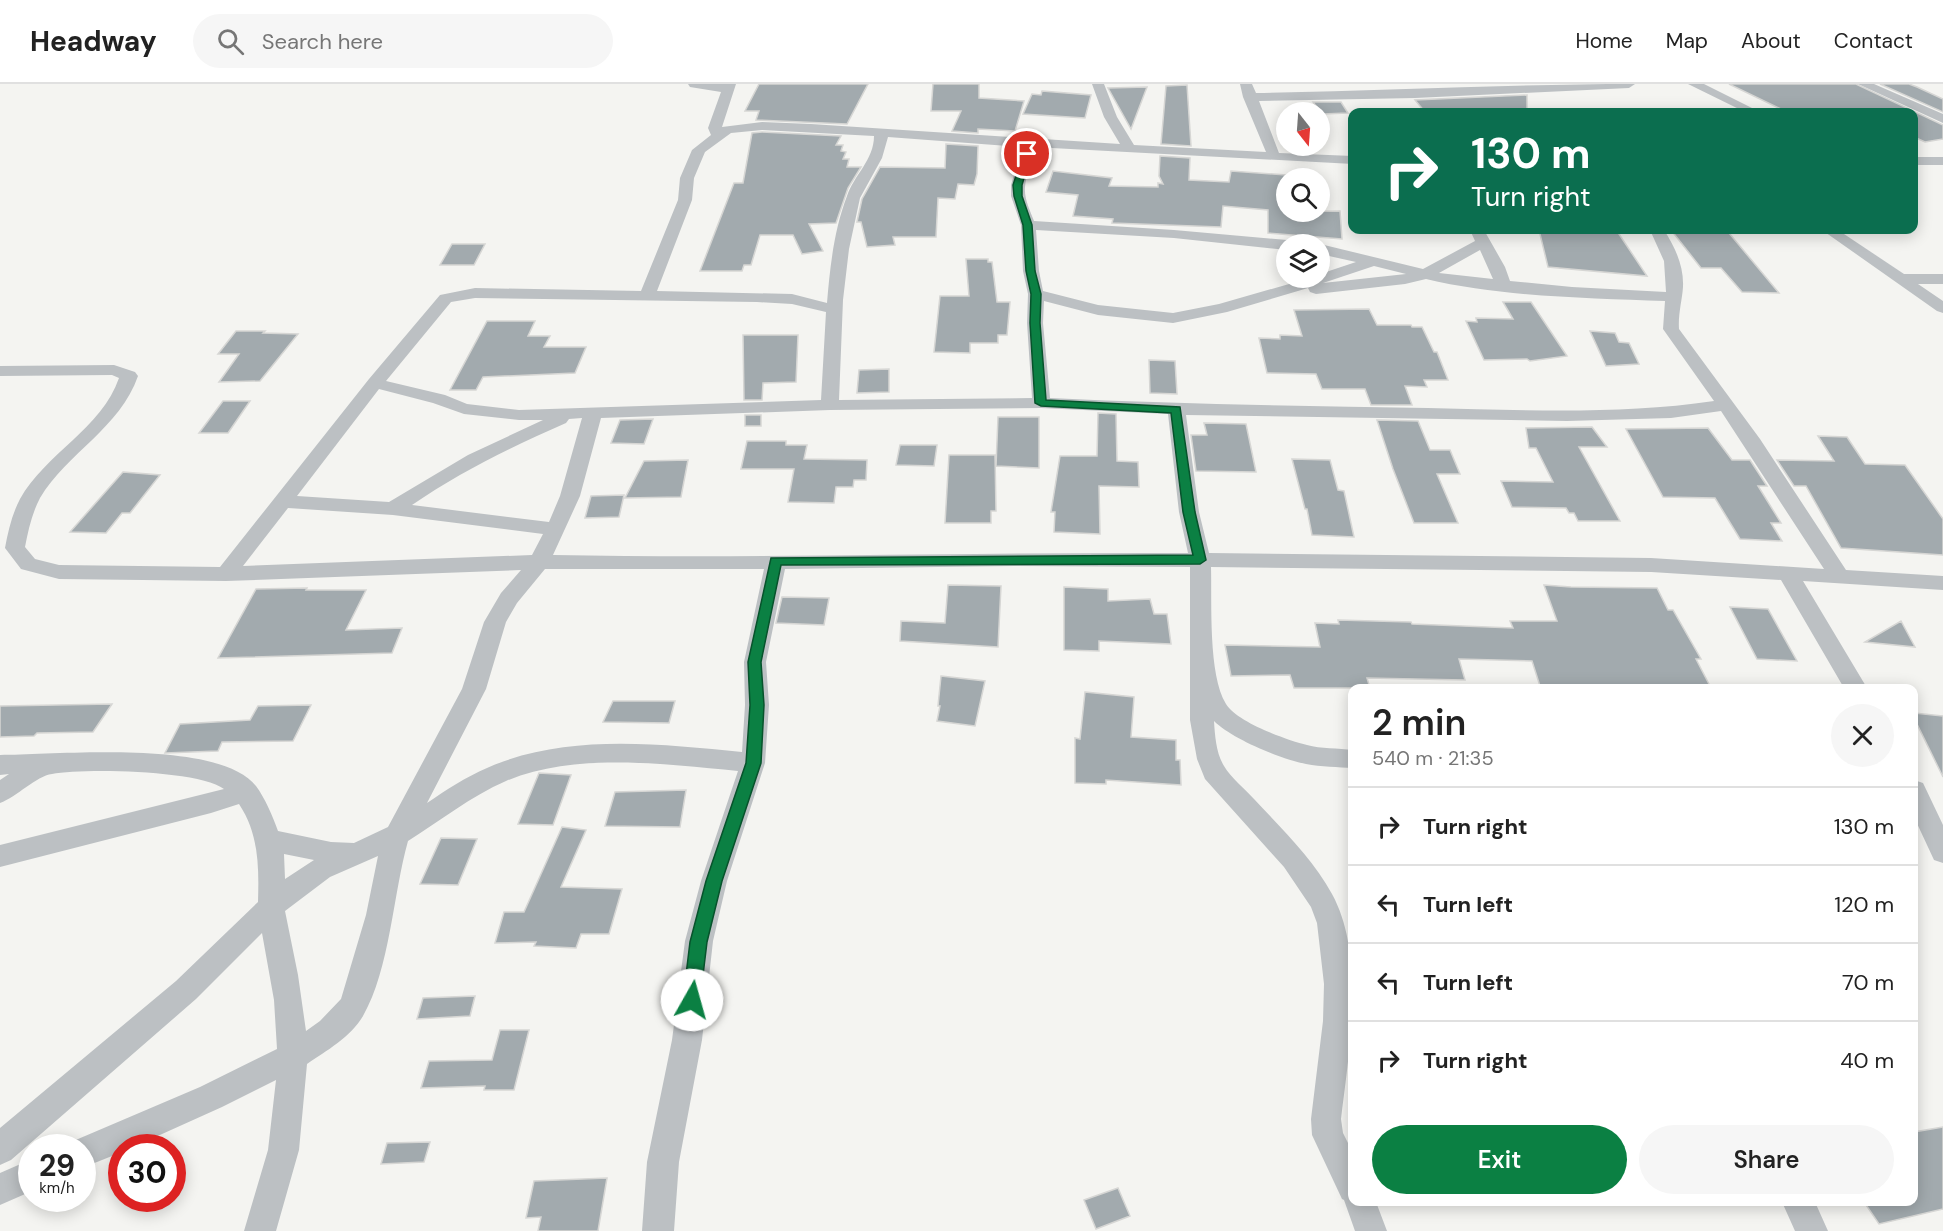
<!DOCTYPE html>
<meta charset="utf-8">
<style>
:root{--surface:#fff;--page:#f6f6f6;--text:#222;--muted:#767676;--line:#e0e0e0;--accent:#0b8043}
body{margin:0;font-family:"DM Sans",sans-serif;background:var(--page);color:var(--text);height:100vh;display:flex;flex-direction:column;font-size:22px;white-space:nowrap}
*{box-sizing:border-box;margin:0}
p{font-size:20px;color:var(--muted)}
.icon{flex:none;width:33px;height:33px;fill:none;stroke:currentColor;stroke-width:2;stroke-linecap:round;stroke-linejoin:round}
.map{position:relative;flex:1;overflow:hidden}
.details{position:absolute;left:1348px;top:600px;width:570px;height:522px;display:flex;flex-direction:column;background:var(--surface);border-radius:12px;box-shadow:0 3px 15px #0003}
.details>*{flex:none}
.banner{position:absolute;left:1348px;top:24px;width:570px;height:126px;border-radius:12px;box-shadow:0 3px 15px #0003;background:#0b6e4f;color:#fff;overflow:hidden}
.needle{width:39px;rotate:163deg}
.buttons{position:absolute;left:1276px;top:18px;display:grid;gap:12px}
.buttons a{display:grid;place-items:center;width:54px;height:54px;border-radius:50%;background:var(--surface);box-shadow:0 3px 15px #0003;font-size:30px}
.speed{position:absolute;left:18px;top:1050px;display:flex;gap:12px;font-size:30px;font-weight:700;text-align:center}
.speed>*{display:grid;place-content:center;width:78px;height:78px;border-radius:50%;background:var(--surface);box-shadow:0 3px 15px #0003;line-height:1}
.speed small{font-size:15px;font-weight:400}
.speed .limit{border:9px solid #d22;background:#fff;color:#111}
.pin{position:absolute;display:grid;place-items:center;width:51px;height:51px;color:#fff;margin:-26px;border:3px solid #fff;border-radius:50%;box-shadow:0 2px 6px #0007}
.me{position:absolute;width:66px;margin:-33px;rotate:7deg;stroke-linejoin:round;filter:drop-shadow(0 0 4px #0008)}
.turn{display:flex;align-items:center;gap:21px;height:126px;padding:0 24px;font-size:27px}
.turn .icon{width:78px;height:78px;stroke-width:2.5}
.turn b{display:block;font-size:42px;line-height:51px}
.round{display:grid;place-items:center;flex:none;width:63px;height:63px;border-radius:32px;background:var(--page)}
.head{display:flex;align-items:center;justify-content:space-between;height:102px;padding:0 24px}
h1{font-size:36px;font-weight:600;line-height:45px}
.cta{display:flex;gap:12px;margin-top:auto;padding:12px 24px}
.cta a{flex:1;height:69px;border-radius:36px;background:var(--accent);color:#fff;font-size:24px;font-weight:600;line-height:69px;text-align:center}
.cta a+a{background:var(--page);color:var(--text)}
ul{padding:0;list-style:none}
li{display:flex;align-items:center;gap:18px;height:78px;padding:0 24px;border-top:2px solid var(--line)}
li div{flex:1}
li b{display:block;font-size:22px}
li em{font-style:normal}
header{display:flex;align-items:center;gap:36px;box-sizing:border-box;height:84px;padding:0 30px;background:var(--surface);border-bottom:2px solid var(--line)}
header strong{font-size:28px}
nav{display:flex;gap:33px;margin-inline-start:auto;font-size:21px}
.search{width:420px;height:54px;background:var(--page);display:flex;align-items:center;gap:15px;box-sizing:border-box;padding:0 21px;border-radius:33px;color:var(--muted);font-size:22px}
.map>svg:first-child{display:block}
.building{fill:#a2aaae;stroke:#d6d6d4;stroke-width:1.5}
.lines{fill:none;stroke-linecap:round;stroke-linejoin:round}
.minor{fill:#bcc0c3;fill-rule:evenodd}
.route{fill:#0b8043;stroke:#07532c;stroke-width:1.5}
</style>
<header>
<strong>Headway</strong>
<div class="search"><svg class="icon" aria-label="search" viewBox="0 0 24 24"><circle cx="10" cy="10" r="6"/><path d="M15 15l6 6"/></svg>Search here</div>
<nav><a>Home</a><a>Map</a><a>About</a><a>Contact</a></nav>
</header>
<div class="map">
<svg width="1943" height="1147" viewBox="0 0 1943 1147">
<rect width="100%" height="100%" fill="#f4f4f1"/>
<path class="building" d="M 759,0 L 868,0 L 847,40 L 756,36 L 759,27 L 745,27 Z
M 933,0 L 979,0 L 979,14 L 1024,17 L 1015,47 L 978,45 L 978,49 L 952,47 L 961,27 L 931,27 Z
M 1729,0 L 1856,0 L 1943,41 L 1943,55 L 1925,58 L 1914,53 L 1914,28 L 1787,28 Z
M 1880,0 L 1909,0 L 1917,3 L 1943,15 L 1943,28 Z
M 1187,1 L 1191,62 L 1161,60 L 1166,2 Z
M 1147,3 L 1131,45 L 1108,4 Z
M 1042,7 L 1091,11 L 1085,34 L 1023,30 L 1032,10 L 1041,11 Z
M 1527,11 L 1527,28 L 1491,28 L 1488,26 L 1425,28 L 1415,16 Z
M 1313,18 L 1341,18 L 1348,29 L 1322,30 Z
M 762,48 L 841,52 L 836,61 L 843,61 L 841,67 L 846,68 L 843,75 L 849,75 L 847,83 L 861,83 L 848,104 L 836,139 L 809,140 L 823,167 L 802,170 L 793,151 L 760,151 L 751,181 L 744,181 L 742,187 L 700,187 L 734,99 L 743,99 L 752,49 Z
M 946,60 L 978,62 L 977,90 L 974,101 L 958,100 L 955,115 L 938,114 L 936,153 L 893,153 L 895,161 L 867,163 L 861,138 L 857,138 L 862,115 L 880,83 L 945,84 Z
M 1160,72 L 1190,74 L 1189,96 L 1229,98 L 1231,87 L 1299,92 L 1299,94 L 1287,94 L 1287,128 L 1340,127 L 1342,155 L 1268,149 L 1268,126 L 1223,122 L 1221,143 L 1112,139 L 1113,135 L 1073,132 L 1078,111 L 1046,108 L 1053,87 L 1112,94 L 1109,102 L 1158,103 L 1158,99 L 1163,100 L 1159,92 Z
M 1539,146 L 1617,147 L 1647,192 L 1548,183 Z
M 1671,146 L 1718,146 L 1720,149 L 1729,149 L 1779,209 L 1742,208 L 1721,184 L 1701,184 Z
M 452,160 L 485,160 L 474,181 L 440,181 Z
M 966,175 L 988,175 L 988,178 L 992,178 L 997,218 L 1010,218 L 1007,251 L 998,251 L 998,259 L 970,259 L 970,269 L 934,268 L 940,212 L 969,212 Z
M 1503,218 L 1531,218 L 1567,272 L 1530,277 L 1527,275 L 1484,276 L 1466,237 L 1477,238 L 1476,234 L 1513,235 Z
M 1369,225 L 1377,241 L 1411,241 L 1412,243 L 1422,243 L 1434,268 L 1437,268 L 1448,296 L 1424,296 L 1427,303 L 1405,302 L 1412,321 L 1371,321 L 1365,305 L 1322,305 L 1316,290 L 1267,289 L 1259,254 L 1280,255 L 1280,251 L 1302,252 L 1294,226 Z
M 487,237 L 535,237 L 528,252 L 550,252 L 544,263 L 586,263 L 575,289 L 483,293 L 476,306 L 450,306 Z
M 236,247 L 265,247 L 263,249 L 298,250 L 260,297 L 219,298 L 239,270 L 218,270 Z
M 1590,247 L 1615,249 L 1619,258 L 1629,259 L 1639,280 L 1606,282 Z
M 743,251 L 798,251 L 796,298 L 763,299 L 762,316 L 744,316 Z
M 1149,276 L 1175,277 L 1177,310 L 1150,309 Z
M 889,285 L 889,308 L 857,309 L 859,286 Z
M 223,317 L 250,317 L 228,349 L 199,349 Z
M 1098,329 L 1116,330 L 1117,377 L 1138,378 L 1139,403 L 1099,402 L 1100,450 L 1054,448 L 1055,428 L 1051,428 L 1060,372 L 1097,372 Z
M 745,331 L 761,331 L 761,342 L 745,342 Z
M 998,333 L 1039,333 L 1039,384 L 996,382 Z
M 653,335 L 644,360 L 611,359 L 620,336 Z
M 1377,336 L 1418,337 L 1430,366 L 1450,366 L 1460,390 L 1437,390 L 1458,439 L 1414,439 L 1393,385 Z
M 1204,339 L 1246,340 L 1256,388 L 1196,387 L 1191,351 L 1207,351 Z
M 1592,343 L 1607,363 L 1579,363 L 1620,437 L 1578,437 L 1574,429 L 1569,429 L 1566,424 L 1512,423 L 1501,397 L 1553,398 L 1536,364 L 1529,364 L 1526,344 Z
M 1708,344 L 1732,376 L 1750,376 L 1767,402 L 1758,402 L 1781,439 L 1771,439 L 1782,457 L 1740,455 L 1715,414 L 1663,413 L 1626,345 Z
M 1818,352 L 1847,353 L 1865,380 L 1905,381 L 1943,435 L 1943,471 L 1841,464 L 1806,402 L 1794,402 L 1777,376 L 1834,377 Z
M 747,357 L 786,357 L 786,361 L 807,361 L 804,375 L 867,376 L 866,396 L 854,396 L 853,403 L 836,403 L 834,419 L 788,418 L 794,385 L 741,385 Z
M 900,361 L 937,361 L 934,382 L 896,381 Z
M 949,371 L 995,371 L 996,427 L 991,427 L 991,439 L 945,439 Z
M 1292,375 L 1330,376 L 1338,406 L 1344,407 L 1354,453 L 1312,451 L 1307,425 L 1305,425 Z
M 688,376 L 681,413 L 625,414 L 644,377 Z
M 123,388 L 160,391 L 130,429 L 122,429 L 106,449 L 70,448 Z
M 624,411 L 619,433 L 585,434 L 591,412 Z
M 948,501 L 1001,502 L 998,563 L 900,557 L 901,537 L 945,539 Z
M 1544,501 L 1571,503 L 1657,504 L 1668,526 L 1673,526 L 1701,575 L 1696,575 L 1711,604 L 1540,602 L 1532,577 L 1459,575 L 1465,596 L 1367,594 L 1370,604 L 1294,604 L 1290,591 L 1231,592 L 1225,561 L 1320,563 L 1315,539 L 1339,540 L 1338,536 L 1411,538 L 1412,540 L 1513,544 L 1510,537 L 1557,537 Z
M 1064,503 L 1108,505 L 1108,517 L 1150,515 L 1154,530 L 1167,530 L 1171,560 L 1099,557 L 1099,567 L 1064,566 Z
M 307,504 L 306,506 L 366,506 L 346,546 L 402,544 L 392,569 L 218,574 L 256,505 Z
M 782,513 L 829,514 L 824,541 L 776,539 Z
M 1730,523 L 1768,525 L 1797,577 L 1757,575 Z
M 1901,537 L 1915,563 L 1865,558 Z
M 941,592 L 985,597 L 975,642 L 937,637 L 940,622 L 938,622 Z
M 1085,608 L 1134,613 L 1131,653 L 1176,656 L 1176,676 L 1180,676 L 1181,701 L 1106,696 L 1106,700 L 1075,699 L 1075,654 L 1080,655 Z
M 613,617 L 675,617 L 669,639 L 603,638 Z
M 112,620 L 93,648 L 37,649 L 34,652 L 0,653 L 0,622 Z
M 311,621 L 293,657 L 222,658 L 218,667 L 165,669 L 180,640 L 250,636 L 258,622 Z
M 1914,629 L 1943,632 L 1943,693 L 1914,634 Z
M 539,689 L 571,691 L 553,741 L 518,740 Z
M 686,706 L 680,743 L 605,742 L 615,708 Z
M 562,743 L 586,746 L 561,803 L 622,805 L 609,850 L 581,850 L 576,864 L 534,862 L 536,858 L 495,859 L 504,828 L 524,828 Z
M 441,754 L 477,755 L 458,801 L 420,800 Z
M 475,912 L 470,932 L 417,935 L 423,914 Z
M 500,946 L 529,946 L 514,1006 L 484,1006 L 485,1002 L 421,1004 L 429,977 L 492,976 Z
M 1943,1043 L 1943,1125 L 1879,1140 L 1864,1118 L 1914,1118 L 1914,1048 Z
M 430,1058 L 424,1078 L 381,1080 L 387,1059 Z
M 607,1094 L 598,1147 L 538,1147 L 541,1133 L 526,1134 L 534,1097 Z
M 1118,1104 L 1130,1132 L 1096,1145 L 1084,1116 Z"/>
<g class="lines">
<path class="minor" d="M 688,0 L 736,0 L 722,43 L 762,38 L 811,40 L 1120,60 L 1104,33 L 1092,0 L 1104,0 L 1117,33 L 1134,61 L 1266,68 L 1243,13 L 1240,0 L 1252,0 L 1256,9 C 1382,7 1509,0 1635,0 L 1629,4 L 1415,14 L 1259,17 L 1279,69 L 1353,72 L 1353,80 L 1033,63 C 1034,77 1026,89 1025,103 C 1024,115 1030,126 1034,137 L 1174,146 L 1287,156 L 1294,160 L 1287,160 L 1287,166 L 1174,154 L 1036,146 L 1039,187 L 1043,207 L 1098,221 L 1173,229 L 1219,220 L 1310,194 L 1320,194 L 1320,190 L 1356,178 L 1320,170 L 1320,160 L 1423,185 L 1475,157 L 1470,146 L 1484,146 L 1505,183 L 1510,197 L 1572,203 L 1666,208 L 1664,177 L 1650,146 L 1664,146 C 1675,163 1684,182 1683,203 C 1682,217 1678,230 1679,245 L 1760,355 L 1846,486 L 1943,492 L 1943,506 L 1803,497 L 1867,604 L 1844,604 L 1781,496 L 1651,488 L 1211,483 C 1212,518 1208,591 1226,620 C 1237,638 1286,656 1307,661 C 1321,665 1338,664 1353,666 L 1353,684 C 1338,683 1321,683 1306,680 C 1281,675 1232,655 1214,637 C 1215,652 1216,669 1224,682 C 1231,694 1245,705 1254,715 C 1282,745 1313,775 1332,810 C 1366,872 1349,968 1341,1035 L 1343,1049 L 1353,1069 L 1353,1118 L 1376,1118 L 1387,1147 L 1355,1147 L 1344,1116 L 1342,1115 L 1312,1051 L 1311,1035 L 1323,937 L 1324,900 L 1317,839 L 1311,823 L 1284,783 L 1205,695 L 1197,675 L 1190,636 L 1190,483 L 1014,482 L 785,485 L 766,578 L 769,621 L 765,679 L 727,797 L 713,857 L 702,956 L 679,1078 L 674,1147 L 642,1147 L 647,1078 L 672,956 L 685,857 L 701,797 L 738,687 C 666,680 574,668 506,697 C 471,712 440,737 408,757 C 393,810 390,885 363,932 C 351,953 326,967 307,980 L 299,1066 L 276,1147 L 244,1147 L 268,1066 L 276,996 L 222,1023 L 131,1064 L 122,1064 L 122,1068 L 82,1084 L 82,1064 L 69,1064 L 71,1058 L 200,1003 L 277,965 L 274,916 L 262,849 L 196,915 L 11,1076 L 0,1081 L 0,1044 L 176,897 L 258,818 C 259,783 259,750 239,720 L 211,729 L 0,783 L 0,761 L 224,705 C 199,686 83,684 52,690 C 36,692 17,713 0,719 L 0,696 L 9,690 L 0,691 L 0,671 C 57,671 219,655 256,702 C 265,714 273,733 278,747 L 331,758 L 354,759 L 388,743 L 462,605 L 484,538 L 501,509 L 521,486 L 226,497 L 59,495 L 21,485 L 5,464 C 8,448 12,430 20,415 C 45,370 102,344 119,294 L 112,291 L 0,292 L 0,282 L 114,281 L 135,288 L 138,292 C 120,344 67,369 40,414 C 32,429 28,447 25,463 L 35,475 L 59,481 L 220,483 L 369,295 L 440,211 L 475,204 L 641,207 L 678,116 L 680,94 L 692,66 L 711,51 L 708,44 L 721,8 L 690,3 ZM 762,46 L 874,52 C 874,76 854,91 847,112 C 834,146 830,183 827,219 L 792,210 L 657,207 L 692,116 L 694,94 L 705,68 L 731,49 ZM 888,53 L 1020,63 L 1020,70 L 1011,101 L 1011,112 L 1021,141 L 1023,187 L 1028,210 L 1027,239 L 1032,314 L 839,316 L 843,216 L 849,165 L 860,114 L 882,74 ZM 1480,166 L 1493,195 L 1439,189 ZM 1374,182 L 1406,190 L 1323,199 ZM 1426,195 C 1501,213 1588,214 1665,217 L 1663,245 L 1714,317 C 1619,331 1523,326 1428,324 C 1301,322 1176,320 1050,314 L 1043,239 L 1044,217 L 1098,231 L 1173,239 L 1227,228 L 1308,204 L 1310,208 L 1316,210 L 1405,200 ZM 475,214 L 757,218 L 792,220 L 826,228 L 821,316 L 519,326 L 467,320 L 445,311 L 386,297 L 451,218 ZM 379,305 L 433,319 L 464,330 L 519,336 L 543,336 L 468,371 L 389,418 L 297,412 ZM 1041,324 L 1168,330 L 1179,428 L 1188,469 C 976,468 765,475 553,471 L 580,412 L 601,334 L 830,326 ZM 1721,327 L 1824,485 L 1651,474 L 1209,469 L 1199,428 L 1186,331 L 1567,337 L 1671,334 ZM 582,334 L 560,412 L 549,438 L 412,421 C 460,388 513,362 566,339 L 569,335 ZM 288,424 L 393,431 L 543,450 L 532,471 L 243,482 ZM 545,485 L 764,485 L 744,578 L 745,621 L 742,668 C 658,660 566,649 487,684 C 466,693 446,706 427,719 L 486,605 L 506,538 L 517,519 ZM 284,770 L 314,776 L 285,795 ZM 378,772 L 366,831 L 341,915 L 320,937 L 306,947 L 298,891 L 285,827 L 330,793 Z
M 1688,0 L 1704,0 L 1760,28 L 1745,28 Z
M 1858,0 L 1874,0 L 1943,30 L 1943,39 Z
M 1914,73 L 1943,73 L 1943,81 L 1914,81 Z
M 1822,146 L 1838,146 L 1904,190 L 1943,190 L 1943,200 L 1918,200 L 1943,217 L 1943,229 L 1937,227 Z
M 1914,696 L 1923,699 L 1943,741 L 1943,779 L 1934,776 L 1914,733 Z
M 32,1075 L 32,1107 L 0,1121 L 0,1089 Z
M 1782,1118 L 1815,1118 L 1828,1147 L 1795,1147 Z"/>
</g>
<path class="route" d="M 1027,68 L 1031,70 L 1022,101 L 1022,112 L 1032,141 L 1035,187 L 1041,210 L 1040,239 L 1046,316 L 1180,323 L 1195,428 L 1206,476 L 1200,480 L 781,481 L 761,578 L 764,621 L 761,679 L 722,797 L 707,858 L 700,916 L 698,922 L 692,924 L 685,922 L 683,916 L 690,858 L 706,797 L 746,679 L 750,621 L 748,578 L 771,474 L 1193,471 L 1183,428 L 1171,329 L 1041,322 L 1035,319 L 1030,239 L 1031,210 L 1026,187 L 1023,141 L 1014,112 L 1013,101 L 1023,70 Z"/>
</svg>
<div class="buttons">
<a><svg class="needle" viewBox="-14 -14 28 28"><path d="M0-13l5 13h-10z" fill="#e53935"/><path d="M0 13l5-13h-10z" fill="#767676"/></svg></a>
<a><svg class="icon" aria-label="search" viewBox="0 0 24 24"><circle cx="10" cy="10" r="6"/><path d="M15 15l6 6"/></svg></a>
<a><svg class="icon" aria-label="layers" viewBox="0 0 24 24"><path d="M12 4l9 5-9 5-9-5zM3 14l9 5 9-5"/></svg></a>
</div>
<div class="speed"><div>29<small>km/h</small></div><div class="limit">30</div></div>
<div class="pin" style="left:1027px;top:70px;background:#d93025"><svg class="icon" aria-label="arrive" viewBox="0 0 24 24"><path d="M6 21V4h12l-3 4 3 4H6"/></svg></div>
<svg class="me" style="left:692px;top:916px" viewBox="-20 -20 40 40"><circle r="19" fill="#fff"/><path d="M0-13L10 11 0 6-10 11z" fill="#0b8043"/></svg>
<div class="banner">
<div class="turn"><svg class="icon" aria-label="right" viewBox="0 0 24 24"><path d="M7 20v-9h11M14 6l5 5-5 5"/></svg><div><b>130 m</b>Turn right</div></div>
</div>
<section class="details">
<div class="head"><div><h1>2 min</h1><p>540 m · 21:35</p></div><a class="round"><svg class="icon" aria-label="close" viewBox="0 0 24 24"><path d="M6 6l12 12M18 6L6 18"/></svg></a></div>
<ul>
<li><svg class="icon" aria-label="right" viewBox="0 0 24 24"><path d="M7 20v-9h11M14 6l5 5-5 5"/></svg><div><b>Turn right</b></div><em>130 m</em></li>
<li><svg class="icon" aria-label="left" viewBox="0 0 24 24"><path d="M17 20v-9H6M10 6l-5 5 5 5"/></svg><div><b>Turn left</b></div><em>120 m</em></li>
<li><svg class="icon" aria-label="left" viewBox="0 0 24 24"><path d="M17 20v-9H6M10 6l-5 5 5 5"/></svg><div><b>Turn left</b></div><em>70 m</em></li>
<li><svg class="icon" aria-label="right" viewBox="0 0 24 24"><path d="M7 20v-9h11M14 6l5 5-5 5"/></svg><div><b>Turn right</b></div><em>40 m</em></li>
</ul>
<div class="cta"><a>Exit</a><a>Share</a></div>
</section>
</div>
